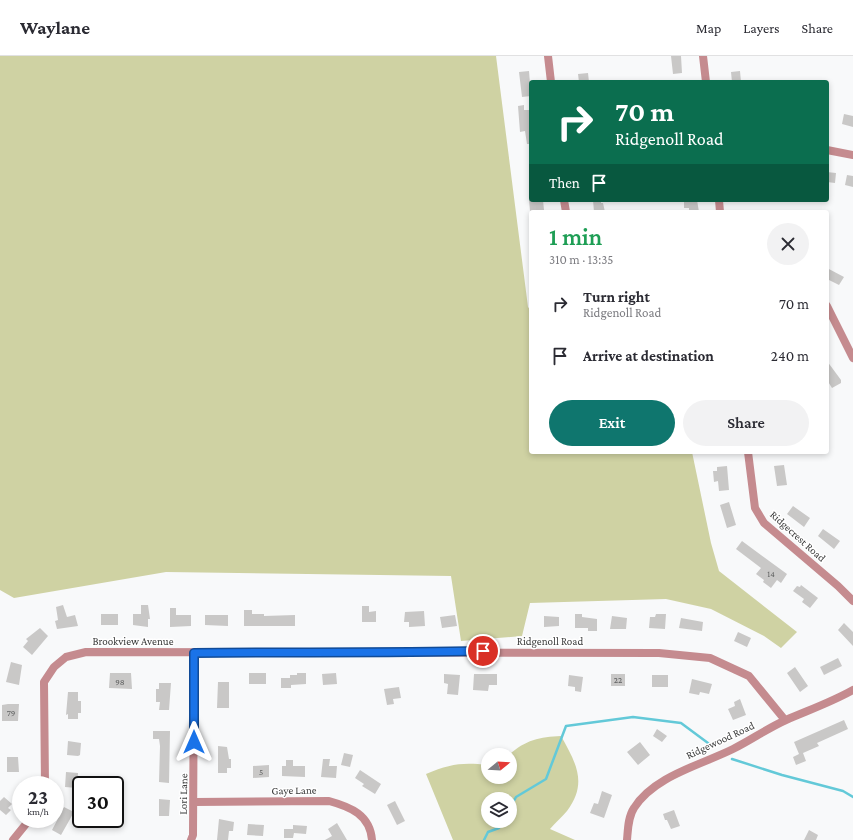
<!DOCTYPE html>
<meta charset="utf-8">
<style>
:root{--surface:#fff;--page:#f2f2f3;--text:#2b2b33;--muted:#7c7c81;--line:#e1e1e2;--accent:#0f766e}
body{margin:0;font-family:"Crimson Pro",serif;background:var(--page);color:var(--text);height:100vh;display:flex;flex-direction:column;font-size:15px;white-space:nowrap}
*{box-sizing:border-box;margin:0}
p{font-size:13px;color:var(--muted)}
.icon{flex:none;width:22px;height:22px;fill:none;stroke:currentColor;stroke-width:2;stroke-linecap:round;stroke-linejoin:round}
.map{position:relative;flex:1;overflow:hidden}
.details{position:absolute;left:529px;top:154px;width:300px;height:244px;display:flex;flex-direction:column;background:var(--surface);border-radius:4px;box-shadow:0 2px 6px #0003}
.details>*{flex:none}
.banner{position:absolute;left:529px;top:24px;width:300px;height:122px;border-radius:4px;box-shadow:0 2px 6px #0003;background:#0b6e4f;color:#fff;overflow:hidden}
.needle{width:26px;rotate:72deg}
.tools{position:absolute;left:481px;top:692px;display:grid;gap:8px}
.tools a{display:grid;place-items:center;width:36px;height:36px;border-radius:50%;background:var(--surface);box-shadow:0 2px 6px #0003;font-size:20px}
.speed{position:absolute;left:12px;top:720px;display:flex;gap:8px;font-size:20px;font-weight:700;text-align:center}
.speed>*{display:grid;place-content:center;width:52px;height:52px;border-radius:50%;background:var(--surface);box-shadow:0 2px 6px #0003;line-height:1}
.speed small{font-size:10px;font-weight:400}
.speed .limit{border:2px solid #111;border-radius:6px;background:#fff;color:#111}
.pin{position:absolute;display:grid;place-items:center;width:34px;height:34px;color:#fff;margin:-17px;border:2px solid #fff;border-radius:50%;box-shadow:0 1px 4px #0007}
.me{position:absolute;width:44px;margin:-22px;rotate:0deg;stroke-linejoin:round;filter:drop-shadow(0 0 3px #0008)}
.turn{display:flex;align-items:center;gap:14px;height:84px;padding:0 20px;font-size:18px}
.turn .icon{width:52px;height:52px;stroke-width:2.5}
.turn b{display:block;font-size:28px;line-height:34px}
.then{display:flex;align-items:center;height:38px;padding:0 20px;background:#0003;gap:8px;font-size:15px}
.round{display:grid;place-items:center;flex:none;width:42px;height:42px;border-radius:21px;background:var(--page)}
.overview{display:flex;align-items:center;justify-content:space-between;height:68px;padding:0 20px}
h1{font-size:24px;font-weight:600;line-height:30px;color:#1e9e55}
.cta{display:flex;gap:8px;margin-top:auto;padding:8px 20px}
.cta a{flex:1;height:46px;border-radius:24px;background:var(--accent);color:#fff;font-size:16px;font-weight:600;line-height:46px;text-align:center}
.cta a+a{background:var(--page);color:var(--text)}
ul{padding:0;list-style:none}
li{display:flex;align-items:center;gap:12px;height:52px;padding:0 20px}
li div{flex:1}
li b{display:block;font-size:15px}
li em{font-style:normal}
header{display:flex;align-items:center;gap:24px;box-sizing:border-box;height:56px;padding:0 20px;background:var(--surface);border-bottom:1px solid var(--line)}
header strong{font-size:19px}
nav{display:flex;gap:22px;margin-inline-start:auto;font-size:14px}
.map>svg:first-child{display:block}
.green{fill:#cfd2a3;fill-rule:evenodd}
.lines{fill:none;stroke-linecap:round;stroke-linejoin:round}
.stream{stroke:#63c9d8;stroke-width:2.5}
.building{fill:#c9c8c7}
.minor{stroke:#c58b8f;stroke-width:8}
.route-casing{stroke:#114b97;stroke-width:10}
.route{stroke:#1a73e8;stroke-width:7}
.labels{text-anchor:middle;stroke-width:3;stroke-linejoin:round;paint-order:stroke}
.number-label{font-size:9px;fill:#5e5f5f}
.street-label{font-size:11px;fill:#3b3c3c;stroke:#fff}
</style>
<header>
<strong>Waylane</strong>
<nav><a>Map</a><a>Layers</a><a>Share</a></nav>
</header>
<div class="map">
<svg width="853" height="784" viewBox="0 0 853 784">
<rect width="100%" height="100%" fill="#f8f9fa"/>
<path class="green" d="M 0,0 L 496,0 L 528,251 L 531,255 L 531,396 L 692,396 L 711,487 L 719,515 L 797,576 L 781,592 L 764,580 L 711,553 L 666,543 L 530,547 L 522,580 L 461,585 L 451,520 L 166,516 L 14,542 L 0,534 Z
M 561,680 C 576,707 588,727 567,755 C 562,761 555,767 550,773 L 575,784 L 453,784 L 426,718 C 450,708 462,706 488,709 L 488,721 L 510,721 L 509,699 C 525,684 540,681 561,680 ZM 488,743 L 510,743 L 510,765 L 488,765 Z"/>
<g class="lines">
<path class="stream" d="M 732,703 L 782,719 L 843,735 L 853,741
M 510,752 L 516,741 L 546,723 L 566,670 L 633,661 L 681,667 L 712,690
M 484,784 L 488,776 L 499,772 L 503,765"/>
</g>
<path class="building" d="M 671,0 L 681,0 L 682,17 L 673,18 Z
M 529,15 L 531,40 L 522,41 L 519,16 Z
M 740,15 L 741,26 L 732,26 L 731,16 Z
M 588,17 L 589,26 L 579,26 L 578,18 Z
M 524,49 L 524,54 L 531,54 L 531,88 L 527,88 L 525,75 L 520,76 L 518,50 Z
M 844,58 L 853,60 L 853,71 L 842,68 Z
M 827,116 L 836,117 L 835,127 L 827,126 Z
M 847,119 L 853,120 L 853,131 L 845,129 Z
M 529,144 L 543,144 L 544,154 L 530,155 Z
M 593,144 L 601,144 L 601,147 L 603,147 L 605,156 L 594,156 Z
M 688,144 L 697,144 L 699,156 L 689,156 L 689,152 L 684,152 L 684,146 Z
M 827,212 L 844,221 L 839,229 L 827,223 Z
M 827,305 L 841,324 L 841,327 L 832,332 L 827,324 Z
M 784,409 L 787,429 L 777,430 L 774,410 Z
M 727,410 L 729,434 L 719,435 L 718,425 L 714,426 L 713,415 L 717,415 L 717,411 Z
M 729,446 L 736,469 L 727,472 L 720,449 Z
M 793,450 L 810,462 L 804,471 L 787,458 Z
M 823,473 L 840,485 L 834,493 L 818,480 Z
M 742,485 L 787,518 L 781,527 L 777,524 L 771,532 L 763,526 L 764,524 L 756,518 L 761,512 L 736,493 Z
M 801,529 L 818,542 L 810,552 L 802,546 L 804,543 L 793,535 L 797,530 L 800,531 Z
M 63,549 L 67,561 L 75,559 L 78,570 L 57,573 L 55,565 L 58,564 L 56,551 Z
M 141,549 L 148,549 L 150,563 L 148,563 L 148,571 L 133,569 L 133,558 L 141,558 Z
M 362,550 L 369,550 L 369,556 L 376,555 L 376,566 L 362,566 Z
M 170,552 L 176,552 L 176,559 L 191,559 L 191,570 L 170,571 Z
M 244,554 L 252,554 L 252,558 L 264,558 L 264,560 L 295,559 L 295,570 L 244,570 Z
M 424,555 L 425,570 L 409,571 L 409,566 L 404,566 L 405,556 Z
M 101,558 L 118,558 L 118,569 L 101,569 Z
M 575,558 L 582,558 L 582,561 L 597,563 L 597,575 L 588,575 L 588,572 L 575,572 Z
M 656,558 L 666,558 L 665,573 L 649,572 L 650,561 L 655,561 Z
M 205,559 L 228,559 L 228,570 L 205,569 Z
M 455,559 L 457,570 L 442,572 L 440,561 Z
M 544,560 L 559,561 L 559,570 L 544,571 Z
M 612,560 L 627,562 L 626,573 L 610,573 Z
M 681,562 L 703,566 L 702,575 L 679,572 Z
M 844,567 L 853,576 L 853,590 L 838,574 Z
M 40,572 L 48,580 L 32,599 L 23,591 L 28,585 L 26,583 Z
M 738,576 L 751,582 L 747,591 L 734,585 Z
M 838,602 L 842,610 L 824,619 L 820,611 Z
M 11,606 L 22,609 L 19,629 L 6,626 Z
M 795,611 L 808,630 L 800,636 L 787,617 Z
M 110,617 L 131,617 L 132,633 L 109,632 Z
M 249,617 L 266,617 L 266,628 L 249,628 Z
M 297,617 L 306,617 L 306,628 L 291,629 L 291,632 L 281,632 L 281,622 L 290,622 L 290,619 L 297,619 Z
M 336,617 L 337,628 L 323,629 L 322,618 Z
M 444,618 L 460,619 L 458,639 L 447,638 L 448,628 L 444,627 Z
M 474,618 L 497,618 L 497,629 L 489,629 L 488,635 L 473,634 Z
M 611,618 L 625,618 L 625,630 L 611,630 Z
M 569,619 L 583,621 L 581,636 L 575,635 L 575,631 L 568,630 Z
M 652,619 L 668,619 L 668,631 L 652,631 Z
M 692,623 L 712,628 L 709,638 L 700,636 L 699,639 L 689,637 Z
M 218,626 L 229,626 L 229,652 L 217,652 Z
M 159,627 L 171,627 L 169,654 L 159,654 L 160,646 L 156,646 L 156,633 L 159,633 Z
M 399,631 L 401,642 L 393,643 L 394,648 L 387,649 L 384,633 Z
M 68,636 L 78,636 L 78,645 L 81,645 L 81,657 L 78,657 L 78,663 L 68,663 L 68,658 L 66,659 Z
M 740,643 L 746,659 L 733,664 L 728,653 L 735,650 L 734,646 Z
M 8,648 L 19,648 L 18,665 L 2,665 L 2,649 Z
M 844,664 L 848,673 L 817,687 L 819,690 L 803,697 L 806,705 L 796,709 L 793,701 L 799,698 L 794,686 Z
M 657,673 L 667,680 L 662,686 L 653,680 Z
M 153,675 L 170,675 L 169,727 L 159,726 L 160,690 L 159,683 L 153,683 Z
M 68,685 L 81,687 L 80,699 L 78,700 L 67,699 Z
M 640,686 L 650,699 L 638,709 L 627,696 Z
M 218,690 L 227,691 L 229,703 L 231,703 L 231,712 L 227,712 L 227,717 L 218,717 Z
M 344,697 L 353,699 L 350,711 L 341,709 Z
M 7,701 L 18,701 L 19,716 L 7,716 Z
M 323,703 L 330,703 L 329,710 L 337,710 L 336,722 L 321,721 Z
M 286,704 L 293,704 L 293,710 L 305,710 L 305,721 L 282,720 L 282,710 L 286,710 Z
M 269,709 L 269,721 L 253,722 L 253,710 Z
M 360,714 L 381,728 L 375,738 L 362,730 L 364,728 L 355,722 Z
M 66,716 L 78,717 L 77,732 L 65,731 Z
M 602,735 L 612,739 L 604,762 L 590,757 L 594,747 L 598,748 Z
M 4,741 L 12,748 L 8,752 L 11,754 L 6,759 L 0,754 L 0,745 Z
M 159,743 L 170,744 L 169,760 L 159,760 Z
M 395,745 L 405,765 L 397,769 L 387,749 Z
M 64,751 L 74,756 L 61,779 L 52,774 Z
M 674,754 L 680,770 L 671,773 L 667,764 L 665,764 L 663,758 Z
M 219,763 L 234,766 L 233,775 L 229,775 L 228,784 L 217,784 Z
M 337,767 L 347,784 L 325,784 L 332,780 L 328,773 Z
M 248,768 L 264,769 L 263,780 L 247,779 Z
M 293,769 L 307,770 L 306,778 L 294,777 L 293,782 L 284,782 L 284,773 L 293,773 Z
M 809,774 L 818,779 L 816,784 L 804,784 Z"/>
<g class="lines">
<path class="minor" d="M 548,0 L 551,26
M 703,0 L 706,26
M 827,94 L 853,99
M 564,144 L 566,156
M 719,144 L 720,156
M 827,250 L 853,302
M 748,396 L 755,452 L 764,467 L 838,530 L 853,545
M 45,729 L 44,626 L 54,611 L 66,601 L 86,596 L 659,597 L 710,602 L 749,620 L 785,664
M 195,746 L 329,745 C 351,751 370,759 372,784
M 13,784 L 30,763
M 191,784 L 193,779 L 194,597
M 627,784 C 628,773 628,761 634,752 C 654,720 701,709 733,693 C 751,684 768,672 786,664 C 809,654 832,646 853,634"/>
</g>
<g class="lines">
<defs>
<path id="route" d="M 194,686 L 194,597 C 290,596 387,597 483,595"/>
</defs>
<use href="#route" class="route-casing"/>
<use href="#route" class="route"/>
</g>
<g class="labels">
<g class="number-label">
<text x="771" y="521">14</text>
<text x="618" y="627">22</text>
<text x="120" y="629">98</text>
<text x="11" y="660">79</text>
<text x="261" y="719">5</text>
</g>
<g class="street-label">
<text transform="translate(798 480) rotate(42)" y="4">Ridgecrest Road</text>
<text x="133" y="589">Brookview Avenue</text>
<text x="550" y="589">Ridgenoll Road</text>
<text transform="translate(720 684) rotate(-25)" y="4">Ridgewood Road</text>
<text transform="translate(294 734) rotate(-1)" y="4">Gaye Lane</text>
<text transform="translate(183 738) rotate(-89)" y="4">Lori Lane</text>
</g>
</g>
</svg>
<div class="tools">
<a><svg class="needle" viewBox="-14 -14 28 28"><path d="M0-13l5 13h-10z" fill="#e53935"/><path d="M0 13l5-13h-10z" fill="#7c7c81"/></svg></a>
<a><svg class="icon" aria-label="layers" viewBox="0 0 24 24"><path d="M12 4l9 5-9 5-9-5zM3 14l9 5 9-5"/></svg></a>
</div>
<div class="speed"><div>23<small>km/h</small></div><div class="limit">30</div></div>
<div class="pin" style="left:483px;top:595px;background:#d93025"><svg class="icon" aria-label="arrive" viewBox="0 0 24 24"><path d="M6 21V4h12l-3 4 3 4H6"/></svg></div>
<svg class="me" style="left:194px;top:686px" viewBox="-20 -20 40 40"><path d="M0-17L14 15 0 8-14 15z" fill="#1a73e8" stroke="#fff" stroke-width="4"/></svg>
<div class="banner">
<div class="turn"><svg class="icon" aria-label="right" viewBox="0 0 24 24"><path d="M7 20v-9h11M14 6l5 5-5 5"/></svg><div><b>70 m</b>Ridgenoll Road</div></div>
<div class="then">Then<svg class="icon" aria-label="arrive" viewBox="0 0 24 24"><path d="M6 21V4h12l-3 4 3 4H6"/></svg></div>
</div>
<section class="details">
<div class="overview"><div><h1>1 min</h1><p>310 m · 13:35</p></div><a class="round"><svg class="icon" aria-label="close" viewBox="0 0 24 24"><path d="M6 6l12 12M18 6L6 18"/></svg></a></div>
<ul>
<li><svg class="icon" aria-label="right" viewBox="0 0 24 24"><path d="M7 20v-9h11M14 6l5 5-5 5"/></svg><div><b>Turn right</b><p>Ridgenoll Road</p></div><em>70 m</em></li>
<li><svg class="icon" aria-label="arrive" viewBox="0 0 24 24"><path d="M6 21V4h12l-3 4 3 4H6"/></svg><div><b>Arrive at destination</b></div><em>240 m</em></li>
</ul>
<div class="cta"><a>Exit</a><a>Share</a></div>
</section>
</div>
